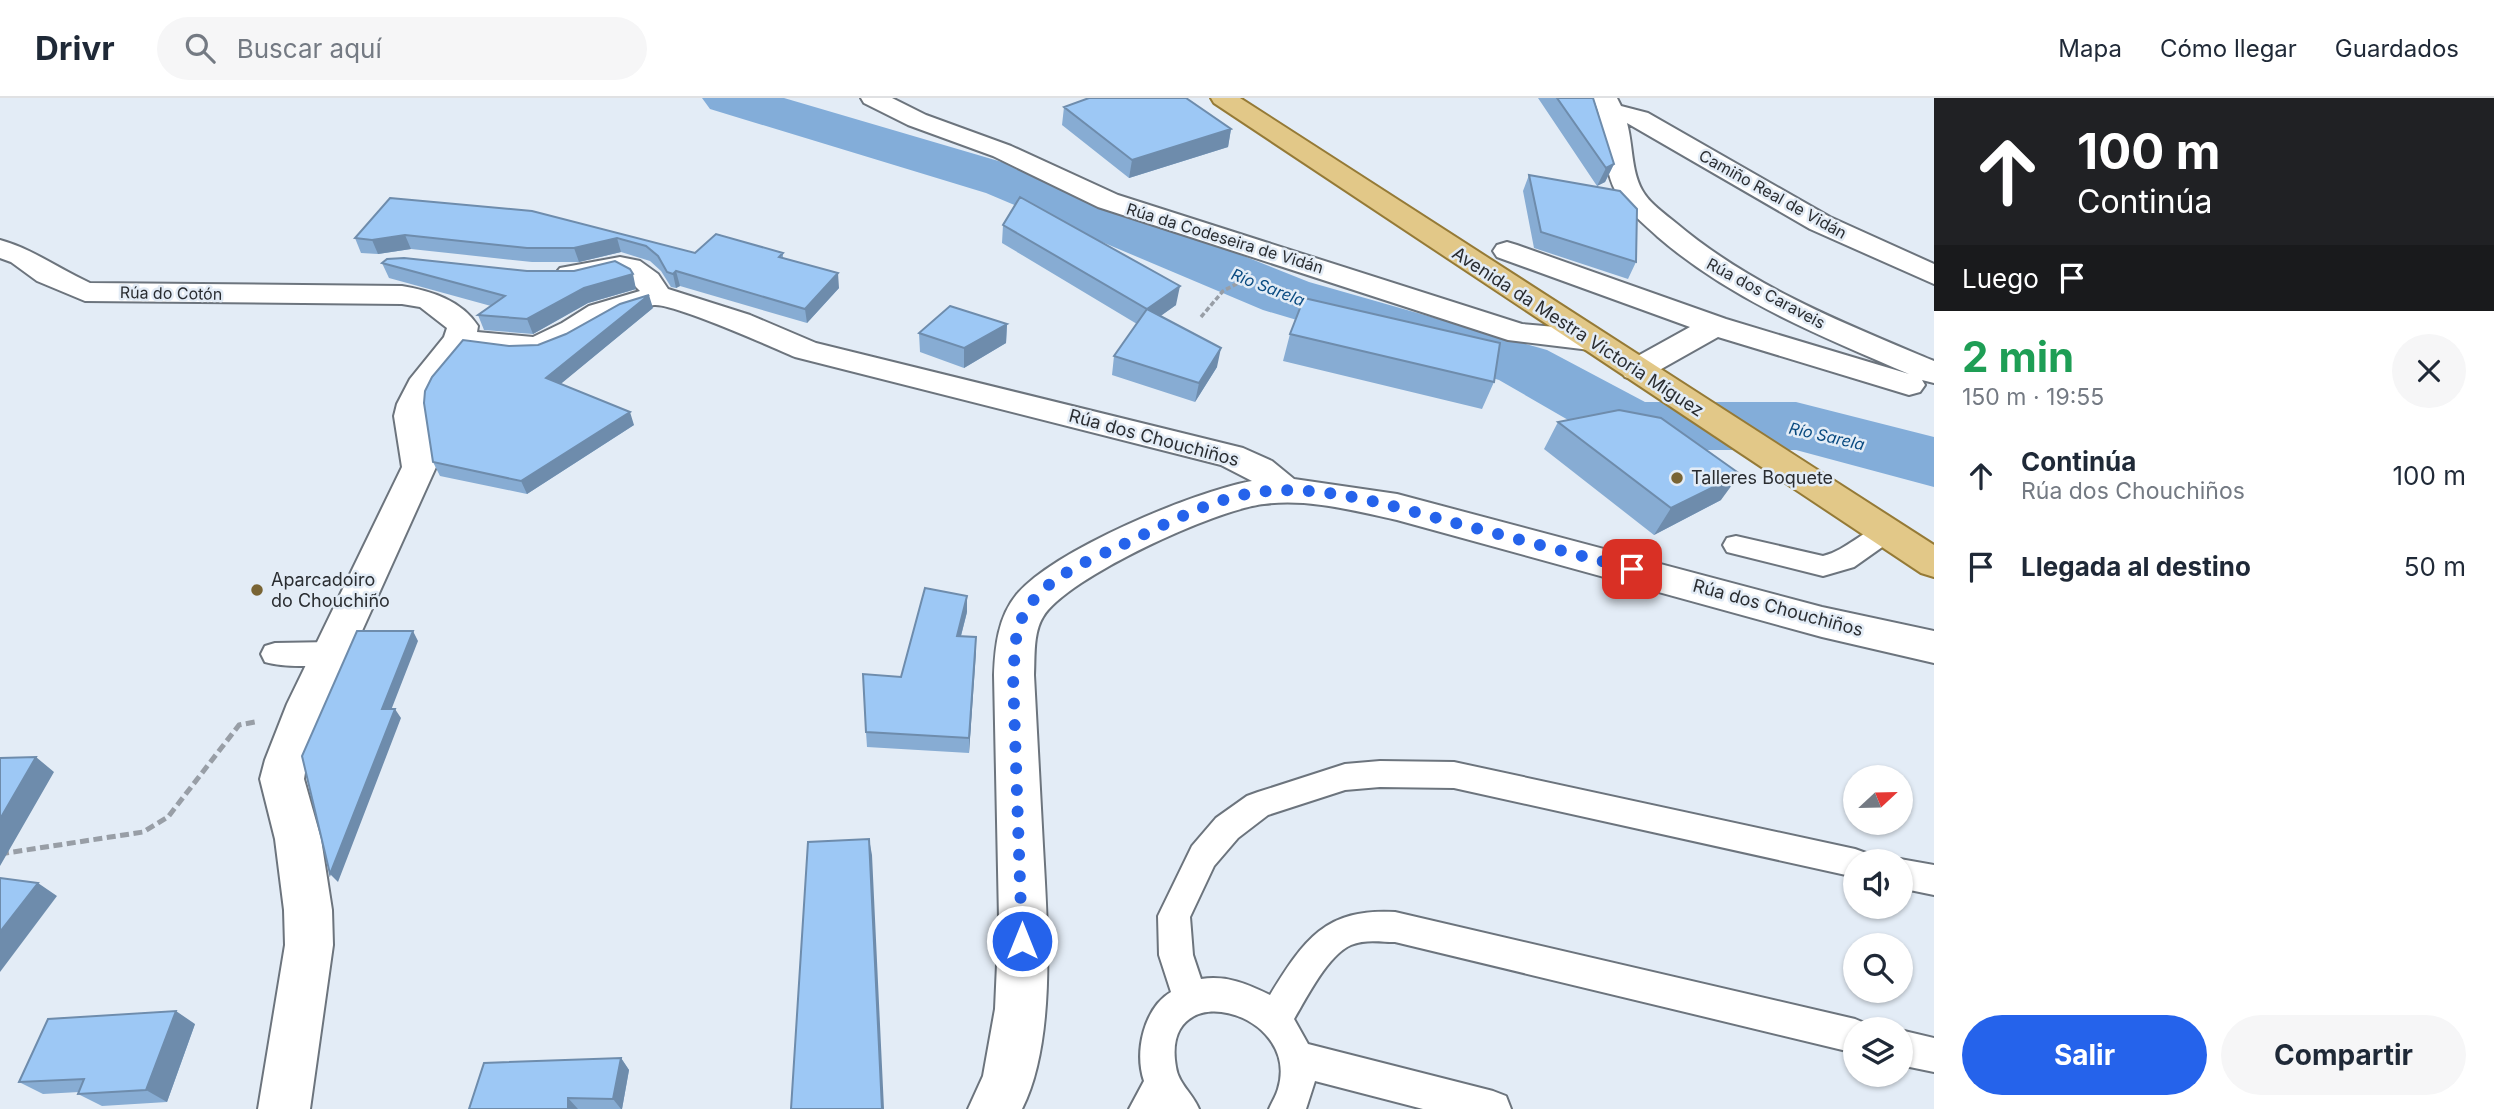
<!DOCTYPE html>
<html lang="es">
<meta charset="utf-8">
<style>
:root{--surface:#fff;--page:#f6f6f7;--text:#1f2937;--muted:#747a83;--line:#e0e1e3;--accent:#2563eb}
body{margin:0;font-family:Inter,sans-serif;background:var(--page);color:var(--text);height:100vh;display:flex;flex-direction:column;font-size:26px;white-space:nowrap}
*{box-sizing:border-box;margin:0}
p{font-size:23px;color:var(--muted)}
.icon{flex:none;width:38px;height:38px;fill:none;stroke:currentColor;stroke-width:2;stroke-linecap:round;stroke-linejoin:round}
.map{position:relative;flex:1;overflow:hidden}
.side{display:flex;flex-direction:column;background:var(--surface);width:560px}
.side>*{flex:none}
.top-card{background:#202124;color:#fff;overflow:hidden}
.needle{width:46px;rotate:68deg}
.fabs{position:absolute;left:1843px;top:667px;display:grid;gap:14px}
.fabs a{display:grid;place-items:center;width:70px;height:70px;border-radius:50%;background:var(--surface);box-shadow:0 2px 5px #0004;font-size:35px}
.pin{position:absolute;display:grid;place-items:center;width:60px;height:60px;color:#fff;margin:-30px;border-radius:14px;box-shadow:0 4px 10px #0006}
.me{position:absolute;width:77px;margin:-38px;rotate:0deg;stroke-linejoin:round;filter:drop-shadow(0 0 5px #0008)}
.turn{display:flex;align-items:center;gap:24px;height:147px;padding:0 28px;font-size:32px}
.turn .icon{width:91px;height:91px;stroke-width:2.5}
.turn b{display:block;font-size:49px;line-height:60px}
.then{display:flex;align-items:center;height:66px;padding:0 28px;background:#0003;gap:14px;font-size:26px}
.round{display:grid;place-items:center;flex:none;width:74px;height:74px;border-radius:37px;background:var(--page)}
.head{display:flex;align-items:center;justify-content:space-between;height:119px;padding:0 28px}
h1{font-size:42px;font-weight:700;line-height:52px;color:#1e9e55}
.primary-button{display:flex;gap:14px;margin-top:auto;padding:14px 28px}
.primary-button a{flex:1;height:80px;border-radius:42px;background:var(--accent);color:#fff;font-size:28px;font-weight:700;line-height:80px;text-align:center}
.primary-button a+a{background:var(--page);color:var(--text)}
ul{padding:0;list-style:none}
li{display:flex;align-items:center;gap:21px;height:91px;padding:0 28px}
li div{flex:1}
li b{display:block;font-size:26px}
li em{font-style:normal}
header{display:flex;align-items:center;gap:42px;box-sizing:border-box;height:98px;padding:0 35px;background:var(--surface);border-bottom:2px solid var(--line)}
header strong{font-size:33px}
nav{display:flex;gap:38px;margin-inline-start:auto;font-size:24px}
.search{width:490px;height:63px;background:var(--page);display:flex;align-items:center;gap:18px;box-sizing:border-box;padding:0 24px;border-radius:38px;color:var(--muted);font-size:26px}
main{display:flex;flex:1;min-height:0}
.map>svg:first-child{display:block}
.lines{fill:none;stroke-linecap:round;stroke-linejoin:round}
.river{fill:#83add9;fill-rule:evenodd}
.lane-casing{stroke:#6c747d;stroke-width:4}
.street-casing{stroke:#6c747d;stroke-width:4}
.primary-casing{stroke:#957a36;stroke-width:4}
.path-far1{stroke:#989ea6;stroke-width:3.5;stroke-dasharray:5 2.5;stroke-linecap:butt}
.path{stroke:#989ea6;stroke-width:5;stroke-dasharray:9 4.5;stroke-linecap:butt}
.lane{fill:#fff;fill-rule:evenodd}
.street{fill:#fff;fill-rule:evenodd}
.primary{fill:#e2c888;fill-rule:evenodd}
.wall{fill:#87acd3}
.shaded-wall{fill:#6e8cac}
.building{fill:#9dc8f5;stroke:#6e8cac;stroke-width:2}
.route{stroke:#2563eb;stroke-width:12;stroke-dasharray:0 21.6}
.poi-dot{fill:#796434;stroke:#e3ecf6;stroke-width:2.5}
.labels{text-anchor:middle;stroke-width:5;stroke-linejoin:round;paint-order:stroke}
.far-street-label{font-size:16px;fill:#2a2d31;stroke:#e3ecf6}
.far-water-label{font-size:16px;font-style:italic;fill:#094a80;stroke:#e3ecf6}
.street-label{font-size:18px;fill:#2a2d31;stroke:#e3ecf6}
.poi-label{font-size:18px;fill:#2a2d31;stroke:#e3ecf6;text-anchor:start}
</style>
<header>
<strong>Drivr</strong>
<div class="search"><svg class="icon" aria-label="search" viewBox="0 0 24 24"><circle cx="10" cy="10" r="6"/><path d="M15 15l6 6"/></svg>Buscar aquí</div>
<nav><a>Mapa</a><a>Cómo llegar</a><a>Guardados</a></nav>
</header>
<main>
<div class="map">
<svg width="1934" height="1011" viewBox="0 0 1934 1011">
<rect width="100%" height="100%" fill="#e3ecf6"/>
<g class="lines">
<path class="river" d="M 702,0 L 784,0 L 1026,71 L 1309,184 L 1547,252 L 1645,304 L 1796,304 L 1934,339 L 1934,389 L 1796,352 L 1633,352 L 1608,345 L 1499,282 L 1263,212 L 986,95 L 710,11 Z"/>
<defs>
<path id="lane" d="M 1886,425 L 1895,428 L 1898,434 L 1895,440 L 1854,469 L 1823,478 L 1727,454 L 1723,447 L 1727,440 L 1736,438 L 1823,458 C 1847,452 1863,432 1886,425 Z
M 332,544 L 342,547 L 346,555 L 342,563 C 321,569 286,570 265,564 L 261,556 L 265,548 L 275,545 Z
M 1380,663 L 1454,664 L 1855,751 L 1866,755 L 1870,763 L 1855,763 L 1855,779 L 1454,690 L 1380,689 L 1345,692 L 1268,717 L 1238,740 L 1214,768 L 1190,819 L 1193,857 L 1201,881 C 1227,877 1247,886 1270,897 C 1304,842 1325,810 1395,814 L 1855,921 L 1867,926 L 1869,931 L 1855,931 L 1855,955 L 1395,844 C 1382,844 1364,841 1351,847 C 1328,857 1307,899 1294,921 L 1308,946 L 1493,993 L 1506,998 L 1511,1011 L 1423,1011 L 1315,983 L 1306,1011 L 1269,1011 C 1272,1004 1276,998 1278,991 C 1302,913 1159,875 1176,969 C 1178,985 1193,996 1199,1011 L 1129,1011 L 1144,983 C 1134,954 1144,910 1171,894 L 1159,857 L 1158,818 L 1192,748 L 1216,720 L 1247,698 L 1258,694 L 1345,666 Z
M 1900,761 L 1934,767 L 1934,797 L 1900,790 L 1900,763 L 1894,763 Z
M 1900,932 L 1934,940 L 1934,974 L 1900,967 Z"/>
<path id="street" d="M 861,0 L 892,0 L 926,17 L 1011,48 L 1118,97 L 1522,226 L 1590,232 L 1601,235 L 1606,242 L 1601,249 L 1590,252 L 1508,242 L 1098,109 L 993,58 L 908,27 L 864,5 Z
M 1593,0 L 1617,0 L 1621,8 L 1648,15 L 1830,119 L 1934,166 L 1934,186 L 1810,131 L 1627,25 C 1633,47 1631,72 1642,92 C 1649,105 1665,116 1676,125 C 1752,189 1843,225 1934,263 L 1934,285 L 1922,282 L 1925,287 L 1920,294 L 1909,297 L 1718,239 L 1647,279 L 1636,282 L 1625,279 L 1620,272 L 1625,265 L 1690,229 L 1497,159 L 1493,153 L 1497,147 L 1507,144 L 1517,147 L 1726,221 L 1909,276 C 1821,238 1731,202 1658,139 C 1643,125 1625,111 1615,92 C 1601,64 1607,30 1593,0 Z
M 0,142 C 33,151 59,171 90,185 L 402,188 C 431,193 461,202 478,228 L 477,234 L 533,239 L 562,225 L 589,208 L 640,193 L 624,177 L 584,184 L 560,182 L 555,176 L 560,170 L 620,159 L 640,163 L 658,176 L 668,191 L 750,217 L 816,245 L 1243,350 L 1272,363 L 1294,381 L 1397,396 L 1822,509 L 1934,533 L 1934,565 L 1822,539 L 1397,422 C 1355,413 1308,400 1264,406 C 1217,411 1067,479 1043,519 C 1033,535 1035,559 1034,577 C 1037,634 1040,691 1043,748 C 1047,824 1057,942 1022,1011 L 968,1011 L 983,978 L 995,911 L 999,821 L 994,577 C 995,549 998,519 1017,496 C 1056,451 1193,394 1252,383 L 1221,367 L 795,259 C 772,249 673,205 654,207 C 609,214 581,249 542,258 C 519,263 490,255 467,252 L 436,291 L 429,306 L 428,318 L 436,369 L 329,606 L 307,662 L 304,681 L 321,741 L 332,812 L 333,847 L 310,1011 L 258,1011 L 285,847 L 284,812 L 275,741 L 260,681 L 265,662 L 287,606 L 402,369 L 394,318 L 397,306 L 410,281 L 444,239 L 447,230 L 420,209 L 402,206 L 85,203 L 37,183 L 11,164 L 0,160 Z"/>
<path id="primary" d="M 1211,0 L 1240,0 L 1934,447 L 1934,479 L 1921,475 L 1214,5 Z"/>
</defs>
<use href="#lane" class="lane-casing"/>
<use href="#street" class="street-casing"/>
<use href="#primary" class="primary-casing"/>
<path class="path-far1" d="M 1201,219 L 1223,193 L 1244,182"/>
<path class="path" d="M 0,756 L 143,734 L 168,719 L 239,627 L 255,624"/>
<use href="#lane" class="lane"/>
<use href="#street" class="street"/>
<use href="#primary" class="primary"/>
</g>
<path class="wall" d="M 1538,0 L 1593,0 L 1614,66 L 1605,84 L 1597,88 Z
M 1064,9 L 1231,31 L 1228,49 L 1129,80 L 1062,27 Z
M 1529,77 L 1636,164 L 1628,181 L 1534,150 L 1523,93 Z
M 390,100 L 695,155 L 783,155 L 783,160 L 839,190 L 807,225 L 680,188 L 676,190 L 671,189 L 661,173 L 650,163 L 621,154 L 579,164 L 532,164 L 411,151 L 378,156 L 361,155 L 355,140 Z
M 1003,127 L 1176,207 L 1160,218 L 1217,269 L 1195,304 L 1112,277 L 1114,258 L 1137,226 L 1002,145 Z
M 382,165 L 636,191 L 588,205 L 533,236 L 484,232 L 478,217 L 491,208 L 389,180 Z
M 653,210 L 560,286 L 634,327 L 527,396 L 440,378 L 433,364 L 509,248 L 538,247 Z
M 1007,226 L 1006,245 L 964,270 L 920,254 L 919,235 Z
M 1290,236 L 1494,284 L 1482,311 L 1283,263 Z
M 1558,324 L 1721,402 L 1654,437 L 1544,351 Z
M 967,514 L 961,538 L 976,539 L 969,655 L 867,649 L 866,634 L 901,579 Z
M 195,926 L 167,1004 L 102,1008 L 78,996 L 79,994 L 43,996 L 19,984 Z
M 621,960 L 629,972 L 622,1011 L 469,1011 Z"/>
<path class="shaded-wall" d="M 1231,31 L 1228,49 L 1129,80 L 1132,62 Z
M 1614,66 L 1605,84 L 1597,88 L 1606,70 Z
M 405,137 L 411,151 L 378,156 L 372,142 Z
M 617,140 L 621,154 L 579,164 L 574,150 Z
M 676,173 L 680,188 L 676,190 L 673,176 Z
M 838,175 L 839,190 L 807,225 L 805,211 Z
M 633,176 L 636,191 L 588,205 L 533,236 L 527,221 L 584,190 Z
M 1180,188 L 1176,207 L 1144,230 L 1147,211 Z
M 649,197 L 653,210 L 551,294 L 546,280 Z
M 1007,226 L 1006,245 L 964,270 L 964,250 Z
M 1221,250 L 1217,269 L 1195,304 L 1199,285 Z
M 630,314 L 634,327 L 527,396 L 521,383 Z
M 1740,376 L 1721,402 L 1654,437 L 1671,410 Z
M 967,498 L 967,514 L 957,553 L 957,538 Z
M 413,533 L 418,543 L 388,620 L 382,611 Z
M 976,539 L 976,555 L 969,655 L 969,640 Z
M 395,611 L 401,620 L 338,784 L 330,776 Z
M 36,659 L 54,674 L 0,768 L 0,721 Z
M 869,741 L 872,757 L 884,1011 L 882,1011 Z
M 38,785 L 57,798 L 0,874 L 0,834 Z
M 176,913 L 195,926 L 167,1004 L 146,992 Z
M 621,960 L 629,972 L 622,1011 L 621,1011 L 613,1001 Z
M 568,1000 L 578,1011 L 568,1011 Z"/>
<path class="building" d="M 1089,0 L 1186,0 L 1231,31 L 1132,62 L 1064,9 Z
M 1557,0 L 1593,0 L 1614,66 L 1606,70 Z
M 1529,77 L 1620,93 L 1637,111 L 1636,164 L 1541,134 Z
M 1020,99 L 1180,188 L 1147,211 L 1003,127 Z
M 390,100 L 532,113 L 695,155 L 716,136 L 783,155 L 779,159 L 838,175 L 805,211 L 676,173 L 673,176 L 667,174 L 658,158 L 646,148 L 617,140 L 574,150 L 527,150 L 405,137 L 372,142 L 355,140 Z
M 404,160 L 527,173 L 574,173 L 615,163 L 630,171 L 633,176 L 584,190 L 527,221 L 478,217 L 505,198 L 382,165 L 387,161 Z
M 649,197 L 546,280 L 630,314 L 521,383 L 433,364 L 424,305 L 425,293 L 432,279 L 463,242 L 509,248 L 538,247 L 566,236 L 620,206 Z
M 1304,200 L 1500,245 L 1494,284 L 1290,236 Z
M 950,208 L 1007,226 L 964,250 L 919,235 Z
M 1147,211 L 1221,250 L 1199,285 L 1114,258 Z
M 1619,312 L 1661,320 L 1740,376 L 1671,410 L 1558,324 Z
M 925,490 L 967,498 L 957,538 L 976,539 L 969,640 L 866,634 L 863,576 L 901,579 Z
M 357,533 L 413,533 L 382,611 L 395,611 L 330,776 L 302,658 Z
M 36,659 L 0,721 L 0,660 Z
M 869,741 L 882,1011 L 791,1011 L 808,744 Z
M 0,780 L 38,785 L 0,834 Z
M 176,913 L 146,992 L 78,996 L 84,981 L 19,984 L 48,921 Z
M 621,960 L 613,1001 L 568,1000 L 568,1011 L 469,1011 L 484,965 Z"/>
<g class="lines">
<path class="route" d="M 1022,843 L 1013,578 C 1015,560 1014,541 1020,525 C 1035,485 1082,465 1118,449 C 1163,428 1210,400 1260,394 C 1322,386 1389,407 1448,423 C 1509,439 1571,455 1632,471"/>
</g>
<g class="poi-dot">
<circle cx="1677" cy="380" r="7"/>
<circle cx="257" cy="492" r="7"/>
</g>
<g class="labels">
<g class="far-street-label">
<text transform="translate(1773 96) rotate(29)" y="6">Camiño Real de Vidán</text>
<text transform="translate(1225 140) rotate(17)" y="6">Rúa da Codeseira de Vidán</text>
<text transform="translate(171 195) rotate(1)" y="6">Rúa do Cotón</text>
<text transform="translate(1766 195) rotate(28)" y="6">Rúa dos Caraveis</text>
</g>
<g class="far-water-label">
<text transform="translate(1268 189) rotate(21)" y="6">Río Sarela</text>
<text transform="translate(1827 338) rotate(13)" y="6">Río Sarela</text>
</g>
<g class="street-label">
<text transform="translate(1578 234) rotate(33)" y="6">Avenida da Mestra Victoria Míguez</text>
<text transform="translate(1154 340) rotate(15)" y="6">Rúa dos Chouchiños</text>
<text transform="translate(1778 510) rotate(15)" y="6">Rúa dos Chouchiños</text>
</g>
<g class="poi-label">
<text x="1691" y="386">Talleres Boquete</text>
<text x="271" y="488">Aparcadoiro<tspan x="271" dy="21">do Chouchiño</tspan></text>
</g>
</g>
</svg>
<div class="fabs">
<a><svg class="needle" viewBox="-14 -14 28 28"><path d="M0-13l5 13h-10z" fill="#e53935"/><path d="M0 13l5-13h-10z" fill="#747a83"/></svg></a>
<a><svg class="icon" aria-label="sound" viewBox="0 0 24 24"><path d="M4 9h4l5-4v14l-5-4H4zM17 9q2 3 0 6"/></svg></a>
<a><svg class="icon" aria-label="search" viewBox="0 0 24 24"><circle cx="10" cy="10" r="6"/><path d="M15 15l6 6"/></svg></a>
<a><svg class="icon" aria-label="layers" viewBox="0 0 24 24"><path d="M12 4l9 5-9 5-9-5zM3 14l9 5 9-5"/></svg></a>
</div>
<div class="pin" style="left:1632px;top:471px;background:#d93025"><svg class="icon" aria-label="arrive" viewBox="0 0 24 24"><path d="M6 21V4h12l-3 4 3 4H6"/></svg></div>
<svg class="me" style="left:1022px;top:843px" viewBox="-20 -20 40 40"><circle r="17" fill="#2563eb" stroke="#fff" stroke-width="3"/><path d="M0-11L8 9 0 5-8 9z" fill="#fff"/></svg>
</div>
<section class="side">
<div class="top-card">
<div class="turn"><svg class="icon" aria-label="ahead" viewBox="0 0 24 24"><path d="M12 20V5M6 11l6-6 6 6"/></svg><div><b>100 m</b>Continúa</div></div>
<div class="then">Luego<svg class="icon" aria-label="arrive" viewBox="0 0 24 24"><path d="M6 21V4h12l-3 4 3 4H6"/></svg></div>
</div>
<div class="head"><div><h1>2 min</h1><p>150 m · 19:55</p></div><a class="round"><svg class="icon" aria-label="close" viewBox="0 0 24 24"><path d="M6 6l12 12M18 6L6 18"/></svg></a></div>
<ul>
<li><svg class="icon" aria-label="ahead" viewBox="0 0 24 24"><path d="M12 20V5M6 11l6-6 6 6"/></svg><div><b>Continúa</b><p>Rúa dos Chouchiños</p></div><em>100 m</em></li>
<li><svg class="icon" aria-label="arrive" viewBox="0 0 24 24"><path d="M6 21V4h12l-3 4 3 4H6"/></svg><div><b>Llegada al destino</b></div><em>50 m</em></li>
</ul>
<div class="primary-button"><a>Salir</a><a>Compartir</a></div>
</section>
</main>
